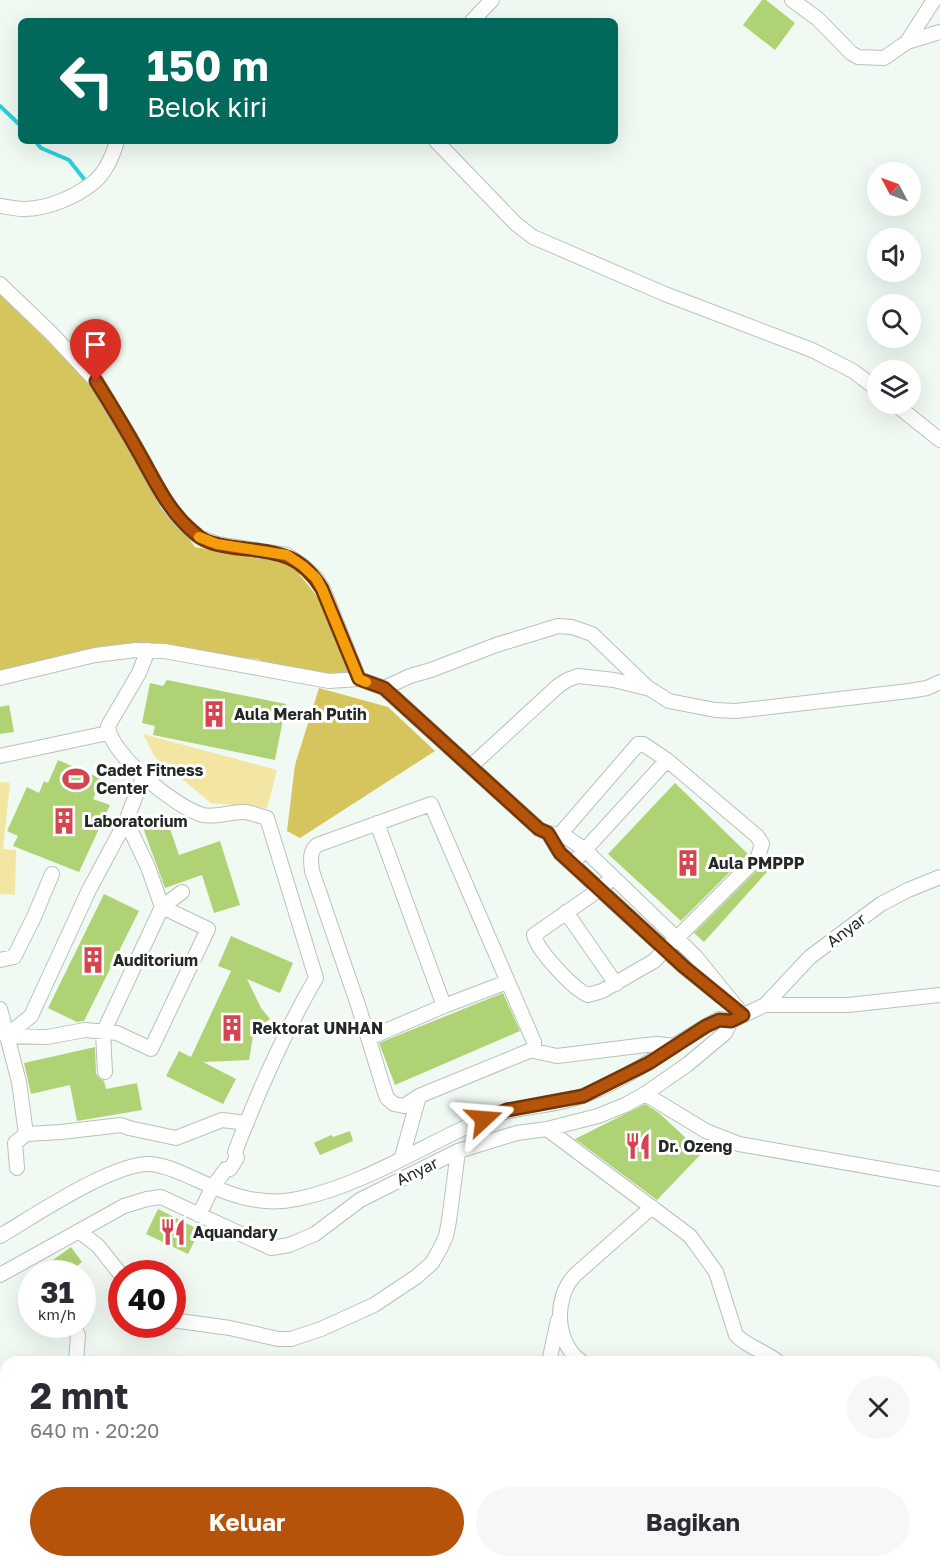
<!DOCTYPE html>
<html lang="id">
<meta charset="utf-8">
<style>
:root{--surface:#fff;--page:#f7f7f7;--text:#2b2b33;--muted:#7c7c81;--accent:#b45309}
body{margin:0;font-family:"Golos Text",sans-serif;background:var(--page);color:var(--text);height:100vh;display:flex;flex-direction:column;font-size:22px;white-space:nowrap}
*{box-sizing:border-box;margin:0}
p{font-size:20px;color:var(--muted)}
.icon{flex:none;width:33px;height:33px;fill:none;stroke:currentColor;stroke-width:2;stroke-linecap:round;stroke-linejoin:round}
.map{position:relative;flex:1;overflow:hidden}
.panel{position:absolute;left:0px;top:1356px;width:940px;height:212px;display:flex;flex-direction:column;background:var(--surface);border-radius:18px 18px 0 0;box-shadow:0 6px 24px #0002}
.panel>*{flex:none}
.top-card{position:absolute;left:18px;top:18px;width:600px;height:126px;border-radius:9px;box-shadow:0 6px 24px #0002;background:#00695c;color:#fff;overflow:hidden}
.needle{width:39px;rotate:311deg}
.tools{position:absolute;left:867px;top:162px;display:grid;gap:12px}
.tools a{display:grid;place-items:center;width:54px;height:54px;border-radius:50%;background:var(--surface);box-shadow:0 6px 24px #0002;font-size:30px}
.speed{position:absolute;left:18px;top:1260px;display:flex;gap:12px;font-size:30px;font-weight:700;text-align:center}
.speed>*{display:grid;place-content:center;width:78px;height:78px;border-radius:50%;background:var(--surface);box-shadow:0 6px 24px #0002;line-height:1}
.speed small{font-size:15px;font-weight:400}
.speed .limit{border:9px solid #d22;background:#fff;color:#111}
.pin{position:absolute;display:grid;place-items:center;width:51px;height:51px;color:#fff;margin:-62px -26px;border-radius:50% 50% 50% 0;rotate:-45deg;box-shadow:0 0 6px #0007}
.pin .icon{rotate:45deg}
.me{position:absolute;width:66px;margin:-33px;rotate:71deg;stroke-linejoin:round;filter:drop-shadow(0 0 4px #0008)}
.turn{display:flex;align-items:center;gap:21px;height:126px;padding:0 30px;font-size:27px}
.turn .icon{width:78px;height:78px;stroke-width:2.5}
.turn b{display:block;font-size:42px;line-height:51px}
.round{display:grid;place-items:center;flex:none;width:63px;height:63px;border-radius:32px;background:var(--page)}
.overview{display:flex;align-items:center;justify-content:space-between;height:102px;padding:0 30px}
h1{font-size:36px;font-weight:700;line-height:45px}
.cta{display:flex;gap:12px;margin-top:auto;padding:12px 30px}
.cta a{flex:1;height:69px;border-radius:36px;background:var(--accent);color:#fff;font-size:24px;font-weight:700;line-height:69px;text-align:center}
.cta a+a{background:var(--page);color:var(--text)}
.map>svg:first-child{display:block}
.green{fill:#f2e6a2}
.forest{fill:#d6c45c}
.lines{fill:none;stroke-linecap:round;stroke-linejoin:round}
.stream{stroke:#2bcfde;stroke-width:4}
.building{fill:#afd275}
.minor-casing{stroke:#b8c1ba;stroke-width:16}
.minor{stroke:#fff;stroke-width:14}
.route-casing{stroke:#753606;stroke-width:15}
.route{stroke:#b45309;stroke-width:10}
.slow{stroke:#f59e0b;stroke-width:10}
.labels{text-anchor:middle;stroke-width:6;stroke-linejoin:round;paint-order:stroke}
.poi-label{font-size:16px;font-weight:bold;fill:#252926;stroke:#fff;text-anchor:start}
.street-label{font-size:16px;fill:#252926;stroke:#fff}
</style>
<div class="map">
<svg width="940" height="1567" viewBox="0 0 940 1567">
<rect width="100%" height="100%" fill="#f0faf2"/>
<path class="green" d="M 143,734 L 277,770 L 267,808 L 211,803 L 155,757 Z
M 0,782 L 10,783 L 3,849 L 16,850 L 15,895 L 0,894 Z"/>
<path class="forest" d="M 0,294 L 84,377 L 140,455 L 157,494 L 195,547 L 260,559 L 279,559 L 292,565 L 320,600 L 335,638 L 352,669 L 345,676 L 301,676 L 257,659 L 137,648 L 0,674 Z
M 319,688 L 388,707 L 435,751 L 300,838 L 287,831 L 295,765 Z"/>
<g class="lines">
<path class="stream" d="M 0,106 L 21,126
M 35,141 L 41,148 L 69,160 L 84,179"/>
</g>
<path class="building" d="M 762,0 L 766,0 L 795,23 L 775,50 L 743,25 Z
M 167,680 L 286,704 L 275,760 L 153,735 L 155,726 L 142,723 L 150,683 L 163,686 Z
M 9,705 L 14,732 L 0,734 L 0,707 Z
M 58,760 L 102,779 L 93,799 L 110,805 L 79,872 L 13,846 L 18,836 L 7,831 L 27,787 L 39,793 L 44,781 L 48,783 Z
M 675,783 L 748,854 L 681,921 L 608,854 Z
M 166,817 L 179,855 L 220,841 L 240,905 L 214,913 L 202,875 L 165,888 L 142,825 Z
M 761,866 L 767,872 L 704,942 L 694,933 Z
M 104,894 L 139,911 L 84,1021 L 77,1022 L 48,1008 Z
M 231,936 L 293,963 L 280,993 L 247,979 L 261,1008 L 270,1019 L 261,1025 L 253,1036 L 249,1060 L 203,1062 L 236,1079 L 223,1104 L 166,1076 L 179,1051 L 191,1057 L 231,971 L 218,966 Z
M 503,993 L 520,1031 L 395,1085 L 379,1043 Z
M 95,1047 L 96,1073 L 98,1077 L 104,1081 L 106,1089 L 137,1083 L 142,1110 L 77,1121 L 70,1085 L 31,1094 L 24,1063 Z
M 645,1104 L 659,1113 L 702,1153 L 657,1200 L 575,1139 Z
M 350,1131 L 353,1141 L 320,1155 L 314,1143 L 331,1135 L 333,1137 Z
M 158,1209 L 200,1230 L 188,1254 L 146,1234 Z
M 71,1247 L 82,1262 L 67,1274 L 64,1274 L 53,1260 Z"/>
<g class="lines">
<defs>
<path id="minor" d="M 792,0 L 818,19 L 851,53 L 858,57 L 884,58 L 907,42 L 940,32
M 472,21 L 492,0
M 907,42 L 934,0
M 436,141 L 516,224 L 533,237 L 665,294 L 812,350 L 853,371 L 878,390
M 0,206 C 8,207 16,209 24,209 C 47,209 76,197 94,182 C 106,172 113,155 117,141
M 0,284 L 51,333 L 96,381 L 131,439 L 167,504 L 181,521 L 199,537 L 217,544 L 287,555 L 303,566 L 316,578 L 323,589 L 359,679
M 895,404 L 940,440
M 148,650 L 139,673 L 108,726 C 110,754 176,808 203,815 C 217,818 231,811 245,812 C 252,813 260,816 267,818 L 316,978 C 284,1033 258,1092 235,1152 L 237,1158 L 230,1169 L 226,1169 L 212,1188 L 199,1215
M 0,678 L 95,655 L 136,650 L 164,651 L 329,681 L 359,679 L 384,688 L 539,829 L 548,833 L 565,836 L 585,850 L 695,956 L 743,1015
M 384,688 L 410,676 L 431,670 L 496,645 L 558,626 L 572,627 L 592,634 L 648,688
M 0,756 L 108,733
M 471,766 L 558,686 L 567,680 L 578,676 L 614,680 L 650,689 L 669,701 L 715,710 L 736,711 L 909,691 L 927,688 L 940,682
M 377,823 L 444,1006
M 548,833 L 560,853 L 572,864 L 683,966 L 720,996
M 556,839 L 638,744 L 643,744 L 667,760
M 572,864 L 667,760 L 757,836 L 762,844 L 758,857 L 654,961 L 602,991 L 588,995 C 573,989 537,950 534,935 L 600,889 L 613,877
M 566,912 L 616,984
M 0,960 L 14,957 L 34,917 L 52,874
M 765,1005 L 848,1005 L 940,995
M 0,1009 L 19,1082 L 26,1134
M 6,1036 L 47,1037 L 85,1030 L 117,1033 L 151,1049 L 208,929 L 162,907 L 148,867 L 126,821
M 6,1036 L 31,1016 L 89,890 L 126,821 L 143,777
M 369,1038 L 444,1006 L 507,982
M 105,1072 L 103,1033 L 162,907 L 182,892
M 645,1094 L 706,1131 L 739,1144 L 940,1179
M 419,1096 L 404,1106 L 394,1104 L 387,1098 L 383,1086 L 358,1005 L 312,871 C 311,861 309,852 317,845 L 431,804 L 534,1042 L 534,1051 L 557,1056 L 646,1045 L 658,1044 L 674,1046
M 547,1129 L 690,1236 L 716,1272 L 736,1335 C 747,1347 765,1351 778,1362
M 402,1157 L 419,1096 L 529,1051 L 534,1051
M 17,1168 L 15,1143 L 26,1134 L 61,1132 L 121,1125 L 129,1128 L 176,1138 L 222,1120 L 247,1123
M 80,1232 L 98,1246 L 122,1276
M 0,1236 C 34,1216 112,1163 150,1164 C 165,1165 179,1172 193,1178 C 227,1194 259,1207 297,1199 C 362,1186 423,1145 484,1119 C 516,1105 552,1108 585,1095 C 634,1077 673,1043 719,1019 L 731,1021
M 0,1275 L 124,1206 L 147,1199 L 161,1197 L 271,1248 L 289,1245 L 315,1234 L 360,1200 L 458,1151 L 517,1133 L 547,1129 L 598,1116 L 625,1105 L 645,1094 L 688,1064 L 725,1033 L 731,1021 L 765,1005 L 810,957 L 881,904 L 908,890 L 940,877
M 172,1320 L 230,1328 L 278,1339 L 291,1339 L 321,1329 L 374,1305 L 416,1277 L 432,1263 L 440,1249 L 446,1236 L 449,1221 L 458,1151
M 72,1324 L 78,1335 L 76,1362
M 549,1362 L 558,1320
M 582,1362 C 555,1344 553,1298 575,1275 L 652,1207
M 834,1562 L 837,1567
M 529,1567 L 533,1562"/>
</defs>
<use href="#minor" class="minor-casing"/>
<use href="#minor" class="minor"/>
</g>
<g class="lines">
<defs>
<path id="route" d="M 96,381 C 111,405 125,428 139,453 C 156,483 169,513 197,535 C 206,543 219,545 231,547 C 273,553 298,550 322,589 L 359,679 L 384,688 L 539,829 L 548,833 L 560,853 L 572,864 L 683,966 L 743,1015 L 731,1021 L 719,1020 L 706,1026 L 649,1063 L 583,1096 L 507,1110 L 484,1119"/>
</defs>
<use href="#route" class="route-casing"/>
<use href="#route" class="route"/>
<path class="slow" d="M 199,537 L 217,544 L 287,555 L 303,566 L 316,578 L 322,589 L 359,679 L 366,682"/>
</g>
<defs>
<symbol id="building-bare" viewBox="-9 -9 18 18"><path d="M-4-6H4V6H1V3H-1V6H-4ZM-2.5-4.3h1.7v1.8h-1.7ZM.8-4.3h1.7v1.8H.8ZM-2.5-1h1.7V.8h-1.7ZM.8-1h1.7V.8H.8Z" fill="#d5454f" stroke="#fff" stroke-width="2.5" paint-order="stroke"/></symbol>
<symbol id="stadium-bare" viewBox="-9 -9 18 18"><path d="M0-5a6.5 5 0 1 0 0 10a6.5 5 0 1 0 0-10ZM-3.5-1.8h7v3.6h-7Z" fill="#d5454f" stroke="#fff" stroke-width="2.5" paint-order="stroke"/></symbol>
<symbol id="restaurant-bare" viewBox="-9 -9 18 18"><path d="M-5-6h1v4h1v-4h1v4h1v-4h1v5L-1.5 .5V6h-2V.5L-5-1ZM5-6V6H3V1.5H1.5Q1.5-4 5-6Z" fill="#d5454f" stroke="#fff" stroke-width="2.5" paint-order="stroke"/></symbol>
</defs>
<g fill-rule="evenodd">
<use href="#building-bare" x="195" y="695" width="38" height="38"/>
<use href="#stadium-bare" x="57" y="760" width="38" height="38"/>
<use href="#building-bare" x="45" y="802" width="38" height="38"/>
<use href="#building-bare" x="669" y="844" width="38" height="38"/>
<use href="#building-bare" x="74" y="941" width="38" height="38"/>
<use href="#building-bare" x="213" y="1009" width="38" height="38"/>
<use href="#restaurant-bare" x="619" y="1127" width="38" height="38"/>
<use href="#restaurant-bare" x="154" y="1213" width="38" height="38"/>
</g>
<g class="labels">
<g class="poi-label">
<text x="234" y="720">Aula Merah Putih</text>
<text x="96" y="776">Cadet Fitness<tspan x="96" dy="18">Center</tspan></text>
<text x="84" y="827">Laboratorium</text>
<text x="708" y="869">Aula PMPPP</text>
<text x="113" y="966">Auditorium</text>
<text x="252" y="1034">Rektorat UNHAN</text>
<text x="658" y="1152">Dr. Ozeng</text>
<text x="193" y="1238">Aquandary</text>
</g>
<g class="street-label">
<text transform="translate(846 930) rotate(-37)" y="6">Anyar</text>
<text transform="translate(417 1171) rotate(-26)" y="6">Anyar</text>
</g>
</g>
</svg>
<div class="tools">
<a><svg class="needle" viewBox="-14 -14 28 28"><path d="M0-13l5 13h-10z" fill="#e53935"/><path d="M0 13l5-13h-10z" fill="#7c7c81"/></svg></a>
<a><svg class="icon" aria-label="sound" viewBox="0 0 24 24"><path d="M4 9h4l5-4v14l-5-4H4zM17 9q2 3 0 6"/></svg></a>
<a><svg class="icon" aria-label="search" viewBox="0 0 24 24"><circle cx="10" cy="10" r="6"/><path d="M15 15l6 6"/></svg></a>
<a><svg class="icon" aria-label="layers" viewBox="0 0 24 24"><path d="M12 4l9 5-9 5-9-5zM3 14l9 5 9-5"/></svg></a>
</div>
<div class="speed"><div>31<small>km/h</small></div><div class="limit">40</div></div>
<div class="pin" style="left:96px;top:381px;background:#d93025"><svg class="icon" aria-label="arrive" viewBox="0 0 24 24"><path d="M6 21V4h12l-3 4 3 4H6"/></svg></div>
<svg class="me" style="left:484px;top:1119px" viewBox="-20 -20 40 40"><path d="M0-17L14 15 0 8-14 15z" fill="#b45309" stroke="#fff" stroke-width="4"/></svg>
<div class="top-card">
<div class="turn"><svg class="icon" aria-label="left" viewBox="0 0 24 24"><path d="M17 20v-9H6M10 6l-5 5 5 5"/></svg><div><b>150 m</b>Belok kiri</div></div>
</div>
<section class="panel">
<div class="overview"><div><h1>2 mnt</h1><p>640 m · 20:20</p></div><a class="round"><svg class="icon" aria-label="close" viewBox="0 0 24 24"><path d="M6 6l12 12M18 6L6 18"/></svg></a></div>
<div class="cta"><a>Keluar</a><a>Bagikan</a></div>
</section>
</div>
